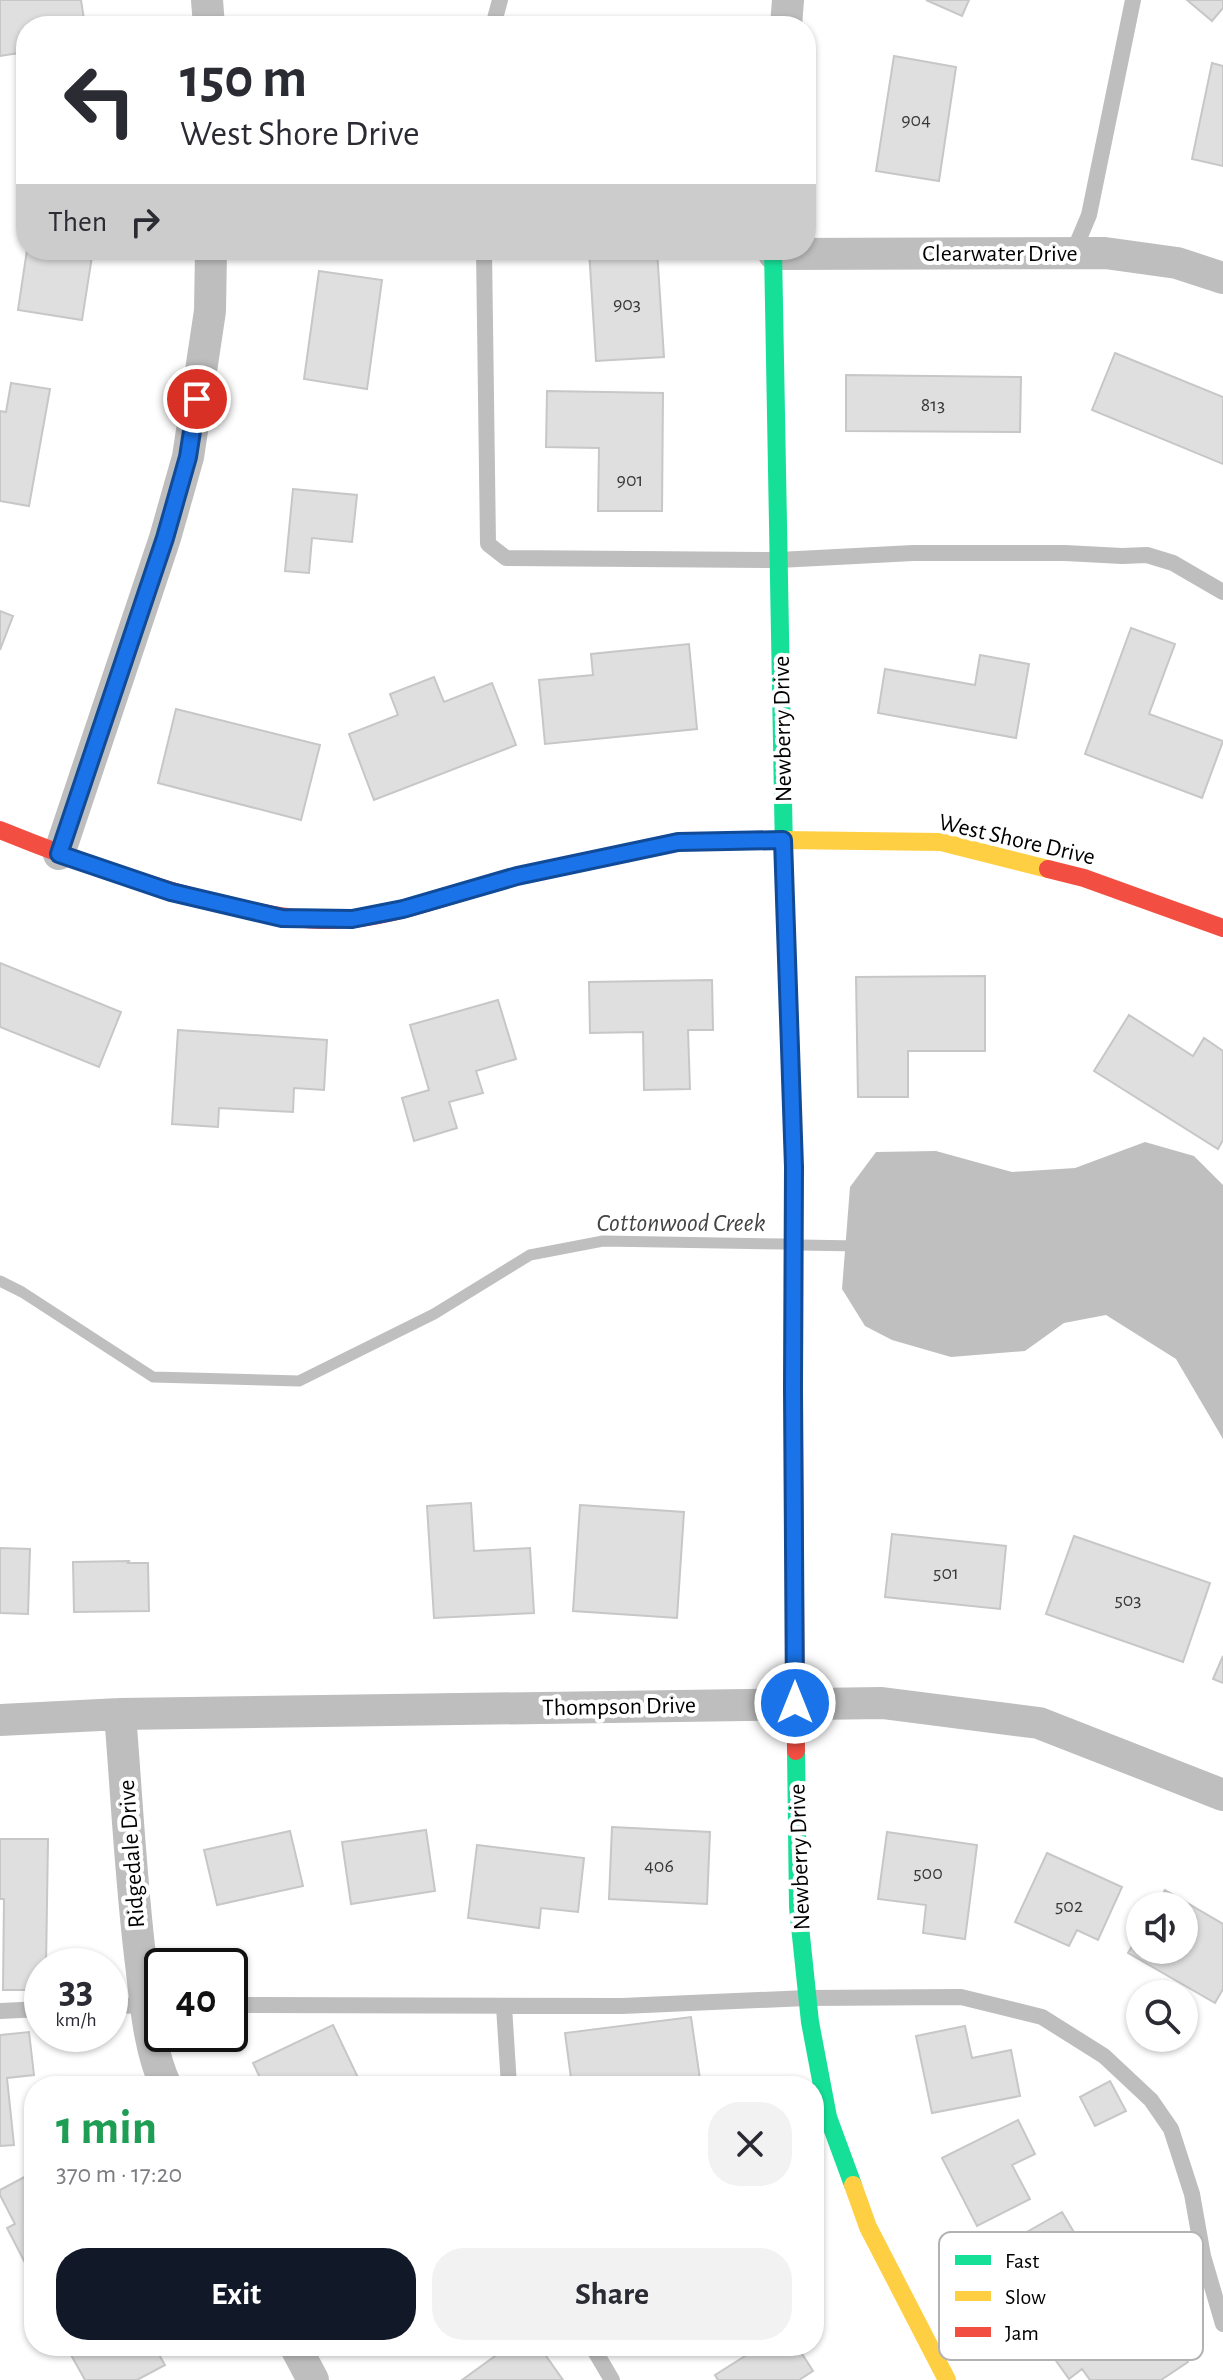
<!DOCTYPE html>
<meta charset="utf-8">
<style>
:root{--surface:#fff;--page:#f2f2f3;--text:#2b2b33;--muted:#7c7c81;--accent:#111827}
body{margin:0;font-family:"Alegreya Sans",sans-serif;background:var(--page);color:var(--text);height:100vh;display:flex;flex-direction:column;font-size:30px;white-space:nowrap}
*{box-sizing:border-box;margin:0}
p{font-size:26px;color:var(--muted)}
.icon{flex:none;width:44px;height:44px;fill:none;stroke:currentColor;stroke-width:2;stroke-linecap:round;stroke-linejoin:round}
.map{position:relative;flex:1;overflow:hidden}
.sheet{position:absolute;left:24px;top:2076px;width:800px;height:280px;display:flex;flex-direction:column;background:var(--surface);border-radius:32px;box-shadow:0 2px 6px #0004}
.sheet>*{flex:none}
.guide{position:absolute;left:16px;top:16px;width:800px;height:244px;border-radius:32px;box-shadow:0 2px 6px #0004;background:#fff;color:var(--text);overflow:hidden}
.buttons{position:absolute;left:1126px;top:1892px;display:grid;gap:16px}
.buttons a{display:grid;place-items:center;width:72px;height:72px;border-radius:50%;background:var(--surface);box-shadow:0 2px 6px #0004;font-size:40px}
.speed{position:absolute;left:24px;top:1948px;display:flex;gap:16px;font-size:40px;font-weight:700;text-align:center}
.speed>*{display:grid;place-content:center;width:104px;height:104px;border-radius:50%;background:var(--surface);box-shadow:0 2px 6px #0004;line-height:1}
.speed small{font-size:20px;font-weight:400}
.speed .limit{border:4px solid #111;border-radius:12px;background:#fff;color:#111}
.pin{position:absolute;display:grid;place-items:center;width:68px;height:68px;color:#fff;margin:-34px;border:4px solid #fff;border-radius:50%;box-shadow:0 2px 8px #0007}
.me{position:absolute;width:88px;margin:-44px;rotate:0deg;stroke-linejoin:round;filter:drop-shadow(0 0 6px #0008)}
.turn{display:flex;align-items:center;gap:28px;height:168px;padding:0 32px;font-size:36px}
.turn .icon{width:104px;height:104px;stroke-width:2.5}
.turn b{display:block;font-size:56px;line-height:68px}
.then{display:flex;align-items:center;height:76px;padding:0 32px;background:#0003;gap:16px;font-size:30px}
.round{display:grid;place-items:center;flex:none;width:84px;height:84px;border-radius:32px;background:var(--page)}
.head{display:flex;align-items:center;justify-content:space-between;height:136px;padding:0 32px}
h1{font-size:48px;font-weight:700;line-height:60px;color:#1e9e55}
.button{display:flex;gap:16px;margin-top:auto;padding:16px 32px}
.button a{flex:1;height:92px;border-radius:32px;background:var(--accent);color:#fff;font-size:32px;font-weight:700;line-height:92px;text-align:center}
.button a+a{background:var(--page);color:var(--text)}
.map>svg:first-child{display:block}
.water{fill:#bfbfbf}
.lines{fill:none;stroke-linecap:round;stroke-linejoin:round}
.stream{stroke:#bfbfbf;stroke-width:11}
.building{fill:#dfdfdf;stroke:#c7c7c7;stroke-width:2}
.lane{stroke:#bebebe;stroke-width:16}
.street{stroke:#bebebe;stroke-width:32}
.fast{stroke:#16e098;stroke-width:18}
.slow{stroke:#ffcf43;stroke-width:18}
.jam{stroke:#f24e42;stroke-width:18}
.route-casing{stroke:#114b97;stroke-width:20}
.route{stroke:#1a73e8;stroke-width:14}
.labels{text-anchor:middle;stroke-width:8;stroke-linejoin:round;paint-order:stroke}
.number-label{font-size:20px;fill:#383838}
.street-label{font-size:24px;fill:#000;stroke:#fff}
.water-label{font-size:26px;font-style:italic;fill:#444;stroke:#fff}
.key{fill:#fff;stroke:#b2b2b2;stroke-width:2}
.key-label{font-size:22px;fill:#000}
</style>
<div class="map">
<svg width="1223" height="2380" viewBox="0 0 1223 2380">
<rect width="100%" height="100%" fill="#fff"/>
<path class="water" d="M 1145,1142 L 1194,1156 L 1223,1185 L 1223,1439 L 1176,1359 L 1106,1315 L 1064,1323 L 1025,1351 L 951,1357 L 892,1340 L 865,1326 L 842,1289 L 850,1187 L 876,1152 L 936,1151 L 1012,1172 L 1075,1168 Z"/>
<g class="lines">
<path class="stream" d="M 800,1245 L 859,1246
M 0,1281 L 22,1292 L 153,1377 L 299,1381 L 434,1314 L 530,1255 L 603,1241 L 783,1244"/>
</g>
<path class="building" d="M 0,0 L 81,0 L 85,26 L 26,26 L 26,52 L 0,56 Z
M 926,0 L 969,0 L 962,16 Z
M 1187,0 L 1223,0 L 1223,8 L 1212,21 Z
M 894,56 L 956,67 L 939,181 L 876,171 Z
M 1212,63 L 1223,66 L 1223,166 L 1192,159 Z
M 27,250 L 93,250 L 82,320 L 18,310 Z
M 589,250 L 657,250 L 664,357 L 596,361 Z
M 319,271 L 382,280 L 367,389 L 304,379 Z
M 1115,353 L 1223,397 L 1223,464 L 1092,410 Z
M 846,375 L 1021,377 L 1020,432 L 846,431 Z
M 11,383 L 50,389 L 29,506 L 0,501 L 0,411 L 6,412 Z
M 547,391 L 663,393 L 662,511 L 598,511 L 599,448 L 546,447 Z
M 293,489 L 357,495 L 352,542 L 312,538 L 309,573 L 285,571 Z
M 0,611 L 13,616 L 0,650 Z
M 1131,628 L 1175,644 L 1149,714 L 1223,741 L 1202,798 L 1085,754 Z
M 689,644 L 697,729 L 545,744 L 539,680 L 593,675 L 591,654 Z
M 980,655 L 1029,664 L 1016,738 L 878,713 L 885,669 L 975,685 Z
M 434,677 L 444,702 L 492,683 L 516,745 L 374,800 L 349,734 L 398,715 L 390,694 Z
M 176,709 L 320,745 L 301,820 L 158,783 Z
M 0,963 L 121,1012 L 99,1067 L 0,1027 Z
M 985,976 L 985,1051 L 908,1051 L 908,1097 L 858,1097 L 856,977 Z
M 712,980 L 713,1030 L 688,1030 L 690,1089 L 644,1090 L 643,1032 L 590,1033 L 589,982 Z
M 498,1000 L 516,1059 L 476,1071 L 483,1093 L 449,1102 L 457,1128 L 414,1141 L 402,1098 L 429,1090 L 410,1025 Z
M 1129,1015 L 1193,1056 L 1204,1038 L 1223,1051 L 1223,1140 L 1218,1149 L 1094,1071 Z
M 178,1030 L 327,1040 L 324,1090 L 294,1088 L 293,1112 L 219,1108 L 218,1127 L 172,1124 Z
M 471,1503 L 474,1551 L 530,1548 L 534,1613 L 434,1618 L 427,1506 Z
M 580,1505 L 684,1512 L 677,1618 L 573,1611 Z
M 892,1534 L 1006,1546 L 1000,1609 L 885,1597 Z
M 1074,1536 L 1210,1583 L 1183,1662 L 1046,1614 Z
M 0,1548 L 30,1549 L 28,1614 L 0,1613 Z
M 129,1561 L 128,1563 L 148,1563 L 149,1611 L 74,1612 L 73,1562 Z
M 1223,1656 L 1223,1683 L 1213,1679 Z
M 612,1827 L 710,1832 L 707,1904 L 609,1899 Z
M 426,1830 L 435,1891 L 351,1904 L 342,1842 Z
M 290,1831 L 303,1886 L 217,1905 L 204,1850 Z
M 887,1832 L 977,1845 L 965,1939 L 923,1933 L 926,1905 L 878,1899 Z
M 0,1839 L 48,1839 L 46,1966 L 42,1966 L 42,1990 L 3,1990 L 4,1899 L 0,1899 Z
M 477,1845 L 584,1858 L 578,1912 L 541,1908 L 539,1928 L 468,1918 Z
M 1047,1853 L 1122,1887 L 1098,1940 L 1077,1930 L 1069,1946 L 1015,1922 Z
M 1165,1890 L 1223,1924 L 1223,1989 L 1215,2003 L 1128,1953 L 1140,1933 L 1140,1950 L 1184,1950 L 1184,1906 L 1156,1906 Z
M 691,2017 L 701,2086 L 636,2086 L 635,2078 L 572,2086 L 565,2033 Z
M 333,2025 L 361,2084 L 356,2086 L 264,2086 L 253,2063 Z
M 965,2026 L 972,2058 L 1011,2050 L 1020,2096 L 932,2113 L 916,2036 Z
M 29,2032 L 34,2075 L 7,2078 L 14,2145 L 0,2146 L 0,2035 Z
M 1110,2081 L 1126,2111 L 1095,2126 L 1080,2097 Z
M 1018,2120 L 1035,2154 L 1012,2165 L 1030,2199 L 977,2226 L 942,2158 Z
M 34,2172 L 34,2280 L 7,2228 L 15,2224 L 0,2195 L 0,2190 Z
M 1062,2212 L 1105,2285 L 1040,2323 L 997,2249 Z
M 1139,2290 L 1188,2362 L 1161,2380 L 1090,2380 L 1082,2369 L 1069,2379 L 1049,2351 Z
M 66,2346 L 154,2346 L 165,2365 L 137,2380 L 85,2380 Z
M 509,2346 L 539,2346 L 563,2380 L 462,2380 Z
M 761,2346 L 797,2346 L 813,2371 L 799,2380 L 718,2380 L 715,2375 Z"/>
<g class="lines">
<path class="lane" d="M 493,26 L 500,0
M 484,250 L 488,544 L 506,558 L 779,560 L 913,553 L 1065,553 L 1122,556 L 1147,555 L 1173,563 L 1223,592
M 1073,253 L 1089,215 L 1133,0
M 230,2005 L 622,2006 L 807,1998 L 961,1997 L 1042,2017 L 1104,2056 L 1151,2100 L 1171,2129 L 1192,2194 L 1203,2256 L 1223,2324
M 110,2006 L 162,2005
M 504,2006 L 509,2086
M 0,2011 L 42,2009
M 592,2346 L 612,2380"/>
<path class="street" d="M 207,0 L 209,26
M 786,26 L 788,0
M 774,254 L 1105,253 L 1177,263 L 1223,278
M 59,854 L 165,538 L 188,457 L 210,311 L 211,250
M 120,1714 C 127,1800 131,1887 142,1972 C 146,2009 150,2052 166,2086
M 0,1720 L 120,1714 L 882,1703 L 1039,1723 L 1223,1795
M 295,2346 L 313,2380"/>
<path class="fast" d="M 773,250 L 785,908
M 796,1751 L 798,1907 L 810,2022 L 828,2117 L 853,2185"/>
<path class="slow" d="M 489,884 L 517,876 L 678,842 L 783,840 L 941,842 L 1048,869
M 785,908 L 794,1167 L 793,1282
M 853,2185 L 868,2227 L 947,2380"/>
<path class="jam" d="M 0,830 C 74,860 148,887 226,905 C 268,915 310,923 353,919 C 399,914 445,897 489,884
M 1048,869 L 1084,878 L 1223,928
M 793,1282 L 796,1751"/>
</g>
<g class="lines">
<defs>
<path id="route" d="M 197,399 L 188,457 L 165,538 L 59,854 L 171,892 L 282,918 L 352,919 L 403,909 L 517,876 L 678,842 L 783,840 L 794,1167 L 793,1388 L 795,1703"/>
</defs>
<use href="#route" class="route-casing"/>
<use href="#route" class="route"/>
</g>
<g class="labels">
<g class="number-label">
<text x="916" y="126">904</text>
<text x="627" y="310">903</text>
<text x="933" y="411">813</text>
<text x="630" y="486">901</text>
<text x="946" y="1579">501</text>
<text x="1128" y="1606">503</text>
<text x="659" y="1872">406</text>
<text x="928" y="1879">500</text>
<text x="1069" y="1912">502</text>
</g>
<g class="street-label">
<text x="1000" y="261">Clearwater Drive</text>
<text transform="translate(782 729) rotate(-91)" y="8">Newberry Drive</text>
<text transform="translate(1017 839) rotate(13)" y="8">West Shore Drive</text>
<text transform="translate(619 1706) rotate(-1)" y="8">Thompson Drive</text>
<text transform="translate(131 1854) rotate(-94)" y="8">Ridgedale Drive</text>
<text transform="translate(799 1857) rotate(-92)" y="8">Newberry Drive</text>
</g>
<g class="water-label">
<text x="681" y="1231">Cottonwood Creek</text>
</g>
</g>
<rect x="939" y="2232" width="264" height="128" rx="12" class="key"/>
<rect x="955" y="2255" width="36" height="10" fill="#16e098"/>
<rect x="955" y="2291" width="36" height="10" fill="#ffcf43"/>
<rect x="955" y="2327" width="36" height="10" fill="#f24e42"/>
<g class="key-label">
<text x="1005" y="2268">Fast</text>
<text x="1005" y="2304">Slow</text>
<text x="1005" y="2340">Jam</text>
</g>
</svg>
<div class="buttons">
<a><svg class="icon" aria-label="sound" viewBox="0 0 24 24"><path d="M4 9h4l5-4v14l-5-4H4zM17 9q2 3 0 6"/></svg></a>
<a><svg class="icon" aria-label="search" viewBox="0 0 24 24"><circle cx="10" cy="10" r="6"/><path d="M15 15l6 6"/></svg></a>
</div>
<div class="speed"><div>33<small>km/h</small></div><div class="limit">40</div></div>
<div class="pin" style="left:197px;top:399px;background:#d93025"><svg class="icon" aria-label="arrive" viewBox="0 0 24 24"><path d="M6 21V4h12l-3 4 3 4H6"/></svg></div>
<svg class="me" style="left:795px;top:1703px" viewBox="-20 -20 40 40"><circle r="17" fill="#1a73e8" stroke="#fff" stroke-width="3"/><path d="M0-11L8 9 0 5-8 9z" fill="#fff"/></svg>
<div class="guide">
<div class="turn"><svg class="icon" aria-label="left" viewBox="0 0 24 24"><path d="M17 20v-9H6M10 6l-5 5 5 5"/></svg><div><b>150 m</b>West Shore Drive</div></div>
<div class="then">Then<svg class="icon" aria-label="right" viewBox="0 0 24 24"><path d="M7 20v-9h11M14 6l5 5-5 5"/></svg></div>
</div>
<section class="sheet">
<div class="head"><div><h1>1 min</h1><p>370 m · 17:20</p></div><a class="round"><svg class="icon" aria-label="close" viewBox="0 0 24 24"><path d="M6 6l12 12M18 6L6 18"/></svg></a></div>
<div class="button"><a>Exit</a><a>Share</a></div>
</section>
</div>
